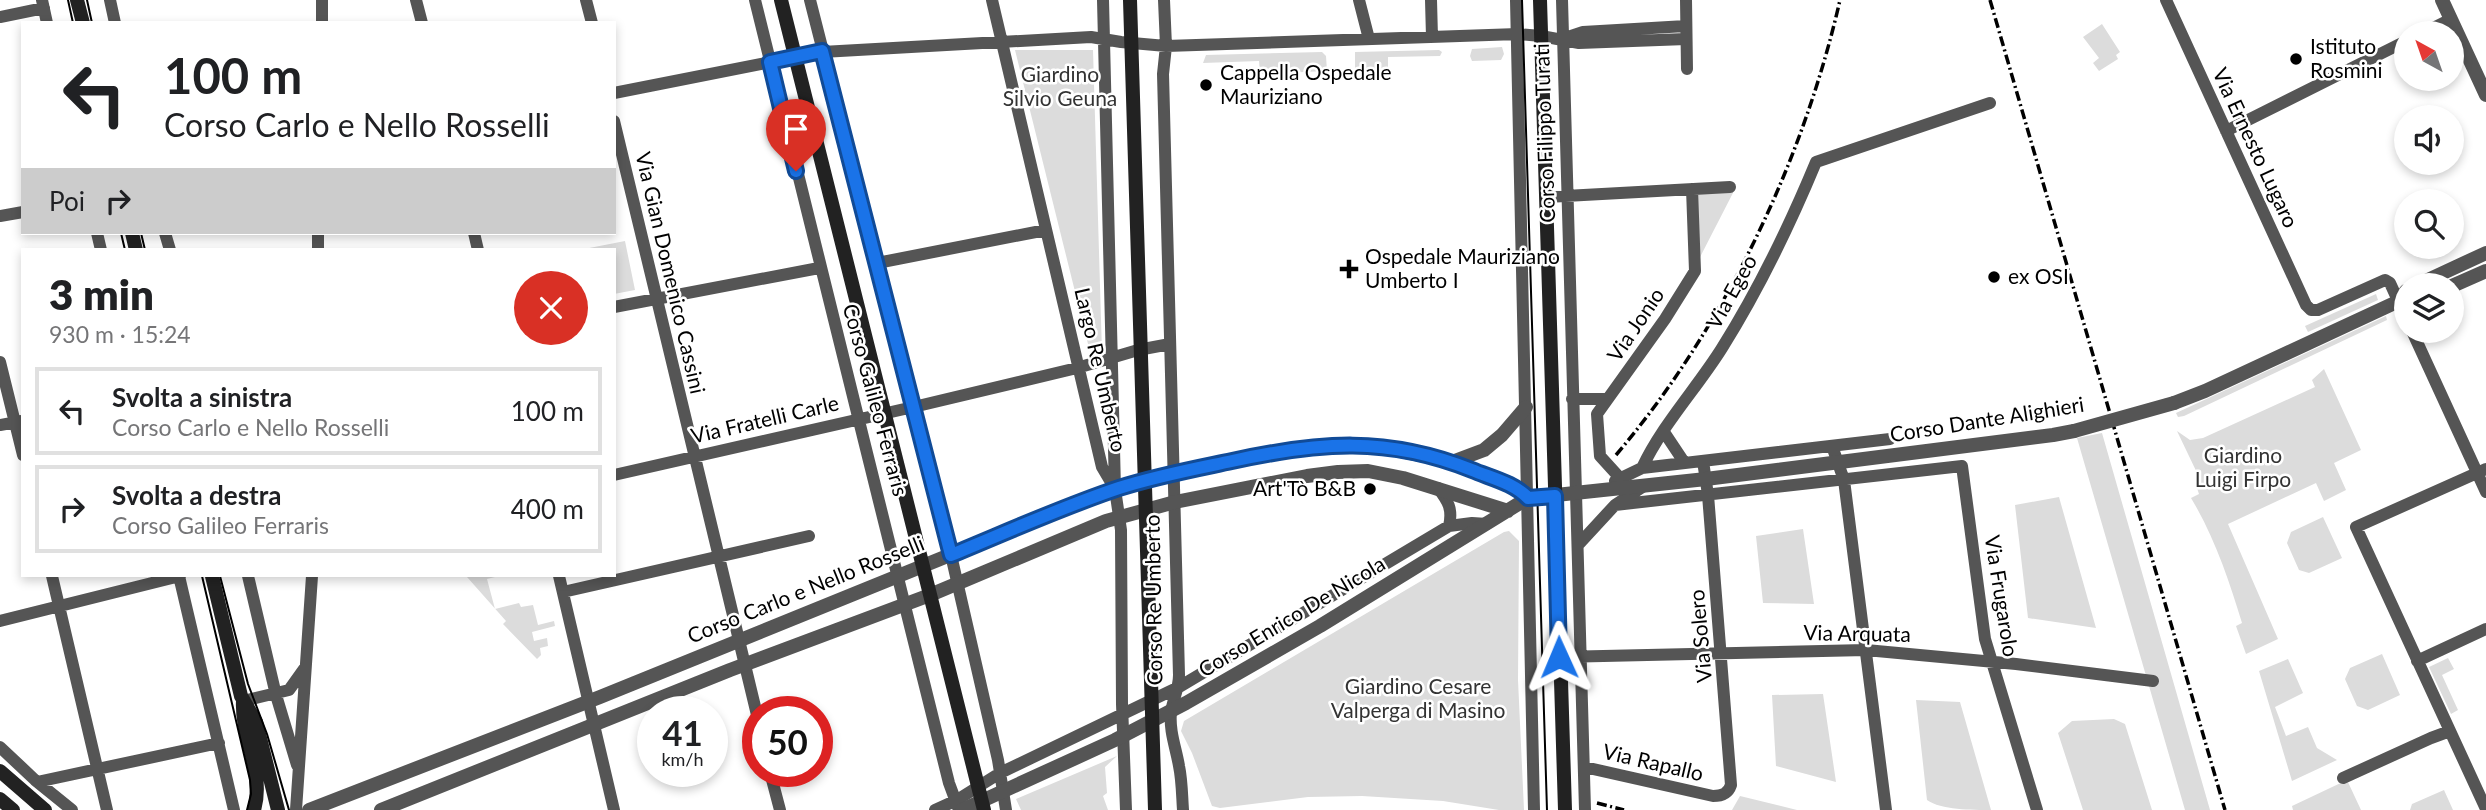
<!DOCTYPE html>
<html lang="it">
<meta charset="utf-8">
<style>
:root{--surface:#fff;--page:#f2f2f2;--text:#202124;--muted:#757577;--line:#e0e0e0}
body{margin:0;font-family:Lato,sans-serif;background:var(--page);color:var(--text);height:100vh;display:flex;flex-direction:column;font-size:26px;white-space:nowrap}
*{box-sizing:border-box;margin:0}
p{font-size:23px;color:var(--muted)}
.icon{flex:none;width:38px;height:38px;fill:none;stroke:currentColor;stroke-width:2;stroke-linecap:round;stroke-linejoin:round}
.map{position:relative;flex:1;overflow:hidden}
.panel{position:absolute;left:21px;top:248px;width:595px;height:329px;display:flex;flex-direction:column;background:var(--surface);border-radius:0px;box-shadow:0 4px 10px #0003}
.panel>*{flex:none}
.banner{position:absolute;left:21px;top:21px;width:595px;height:214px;border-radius:0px;box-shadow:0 4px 10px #0003;background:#fff;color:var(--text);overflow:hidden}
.needle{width:46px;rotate:320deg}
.fabs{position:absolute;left:2394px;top:21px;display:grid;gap:14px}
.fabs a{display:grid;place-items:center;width:70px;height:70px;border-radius:50%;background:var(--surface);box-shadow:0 4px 10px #0003;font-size:35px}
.speed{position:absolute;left:637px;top:696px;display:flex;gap:14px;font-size:35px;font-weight:700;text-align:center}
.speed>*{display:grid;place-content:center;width:91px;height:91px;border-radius:50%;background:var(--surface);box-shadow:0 4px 10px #0003;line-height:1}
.speed small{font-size:18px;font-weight:400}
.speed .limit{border:10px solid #d22;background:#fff;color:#111}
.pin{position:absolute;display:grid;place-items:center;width:60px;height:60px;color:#fff;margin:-72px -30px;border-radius:50% 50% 50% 0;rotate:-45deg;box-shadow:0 0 7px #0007}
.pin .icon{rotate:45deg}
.me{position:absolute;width:77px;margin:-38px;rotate:359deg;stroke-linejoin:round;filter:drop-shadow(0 0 5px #0008)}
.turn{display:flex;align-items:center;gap:24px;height:147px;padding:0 28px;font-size:32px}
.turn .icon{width:91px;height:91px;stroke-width:2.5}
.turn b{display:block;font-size:49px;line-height:60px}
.then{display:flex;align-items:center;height:66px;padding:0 28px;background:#0003;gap:14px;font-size:26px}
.round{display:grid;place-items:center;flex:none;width:74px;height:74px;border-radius:37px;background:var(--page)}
.summary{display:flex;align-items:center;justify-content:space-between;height:119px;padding:0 28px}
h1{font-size:42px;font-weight:800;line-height:52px}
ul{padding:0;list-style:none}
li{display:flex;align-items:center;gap:21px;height:88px;margin:0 14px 10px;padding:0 14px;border:4px solid var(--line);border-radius:0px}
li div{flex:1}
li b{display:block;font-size:26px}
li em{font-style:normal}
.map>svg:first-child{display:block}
.green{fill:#dcdcdc}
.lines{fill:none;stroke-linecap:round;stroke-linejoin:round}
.minor{stroke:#555;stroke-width:12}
.tertiary{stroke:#555;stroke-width:14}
.secondary{stroke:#222;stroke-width:14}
.tram{stroke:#000;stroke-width:2}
.rail{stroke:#000;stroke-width:3.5;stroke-dasharray:10 3.5 2 3.5;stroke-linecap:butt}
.tertiary-bridge{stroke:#555;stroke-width:14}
.route-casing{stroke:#114b97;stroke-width:18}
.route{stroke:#1a73e8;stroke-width:12}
.poi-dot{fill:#000;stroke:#fff;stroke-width:2.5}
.labels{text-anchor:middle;stroke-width:5;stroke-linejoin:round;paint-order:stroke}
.poi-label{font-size:21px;fill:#000;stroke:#fff;text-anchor:start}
.park-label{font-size:21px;fill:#333;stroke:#fff}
.street-label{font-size:21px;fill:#000;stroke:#fff}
</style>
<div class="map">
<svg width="2486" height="810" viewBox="0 0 2486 810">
<rect width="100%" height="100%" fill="#fff"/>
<path class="green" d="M 2102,24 L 2120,52 L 2116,55 L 2118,59 L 2099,71 L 2093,63 L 2099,58 L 2083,37 Z
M 1502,47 L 1504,54 L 1501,60 L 1472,61 L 1470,56 L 1472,49 Z
M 1015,50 L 1093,50 L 1102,353 L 1091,356 Z
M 1439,50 L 1442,52 L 1440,56 L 1388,57 L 1388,70 L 1355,71 L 1355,52 Z
M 1322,52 L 1326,56 L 1327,71 L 1260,74 L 1259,61 L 1203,63 L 1206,55 Z
M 1735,189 L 1697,263 L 1695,192 Z
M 625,241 L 635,290 L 614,294 L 614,250 L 579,250 Z
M 2376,294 L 2378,300 L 2308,332 L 2305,326 Z
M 2386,316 L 2387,320 L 2184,416 L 2178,417 L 2176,413 Z
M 2324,369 L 2361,450 L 2334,463 L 2346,490 L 2324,501 L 2316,483 L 2228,524 L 2278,639 L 2246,654 L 2236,626 L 2242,623 C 2229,580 2214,536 2191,498 L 2199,494 L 2196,485 L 2199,477 L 2177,431 L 2190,440 L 2203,438 L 2315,387 L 2312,380 Z
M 2102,433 L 2210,810 L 2185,810 L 2077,438 Z
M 2059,497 L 2096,628 L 2028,618 L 2015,505 Z
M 2323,517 L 2342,558 L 2309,573 L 2299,570 L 2287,543 L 2291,532 Z
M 1803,529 L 1814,604 L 1763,603 L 1756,536 Z
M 1509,531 L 1519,541 L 1518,680 L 1524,810 L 1499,810 L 1443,801 L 1362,796 L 1308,797 L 1220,808 L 1212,806 L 1192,753 L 1181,731 L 1184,721 L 1504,532 Z
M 472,576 L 499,576 L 487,579 L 495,609 L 519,603 L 521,607 L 533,605 L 538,625 L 554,621 L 555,626 L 532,632 L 534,641 L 547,638 L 548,646 L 540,648 L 541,655 L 537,659 L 503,624 L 506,621 L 467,577 Z
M 2382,654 L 2400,695 L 2368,710 L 2357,706 L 2345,679 L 2350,668 Z
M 2448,658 L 2454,669 L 2442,675 L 2458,710 L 2451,714 L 2429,667 Z
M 2288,659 L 2303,693 L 2275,707 L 2286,736 L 2308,727 L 2317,748 L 2337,760 L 2292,781 L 2259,671 Z
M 1823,694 L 1836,782 L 1776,766 L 1772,695 Z
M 1916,700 L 1960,702 L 1991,810 C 1972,810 1941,810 1927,800 Z
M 2114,719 L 2125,724 L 2152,810 L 2083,810 L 2058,733 L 2072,721 Z
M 1117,756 L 1105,767 L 1107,793 L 1103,796 L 1108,810 L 1021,810 L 1016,799 Z
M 2347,780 L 2361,810 L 2293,810 L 2292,806 Z
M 2444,790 L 2453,810 L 2410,810 L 2412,804 Z
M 1740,796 L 1797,810 L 1732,810 Z"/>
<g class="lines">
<path class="minor" d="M 42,0 L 47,23
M 110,0 L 115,23
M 416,0 L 422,23
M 586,0 L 592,23
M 755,0 C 818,261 885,522 949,783 L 959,810
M 810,0 L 951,555 L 998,760 L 1006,810
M 992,0 L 1102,467 L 1115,489
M 1103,0 L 1115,489 L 1121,530 L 1122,704 L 1126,810
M 1164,0 L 1166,46 L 1163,74 L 1179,675 C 1179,689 1173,699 1171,712 C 1169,731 1176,748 1179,766 C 1182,780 1182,796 1183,810
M 1359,0 L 1369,39
M 1431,0 L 1432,37
M 1516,0 L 1534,810
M 1562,0 L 1585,810
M 1686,0 L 1687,69
M 2166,0 L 2306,305 L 2311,310 L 2318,310 L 2385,280 L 2390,283 L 2406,318
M 0,17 L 44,8
M 322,23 L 322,0
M 2423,33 L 2451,19
M 1562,39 L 1583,32 L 1686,26
M 614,93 L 822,52 L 1091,37 L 1121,42 L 1166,46 L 1518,34 L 1541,36 L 1579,43 L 1686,39
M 614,121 L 758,719
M 2226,131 L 2406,41
M 1547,197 L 1730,187
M 0,216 L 23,212
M 97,233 L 101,250
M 165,233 L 170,250
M 474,233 L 478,250
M 318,250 L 318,233
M 877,263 L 1046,230
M 614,307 L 819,268
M 2412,331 L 2486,492
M 0,362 L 23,455
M 1572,399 L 1607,399
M 0,425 L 22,421
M 1664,432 L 1684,462
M 1832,446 L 1844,480 L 1886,810
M 1642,468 C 1662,425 1697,388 1722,348 C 1759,289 1789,227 1816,162 L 1990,103
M 2486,469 L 2356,527 L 2486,809
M 614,475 L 922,405 L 1077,368 L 1138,350 L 1170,344
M 1620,478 L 1600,456 L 1597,414 L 1665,319 L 1695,271 L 1692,189
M 1615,481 L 1642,468 L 1890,439
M 1438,488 C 1448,501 1453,509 1449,526
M 1615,505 L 1962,466 L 1985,639 L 2037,810
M 1579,544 L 1615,505 L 1644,486
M 52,576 L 107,810
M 179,576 L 234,810
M 248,576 L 276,695 L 297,765
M 559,576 L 614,810
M 563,592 L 809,536
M 0,621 L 180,576
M 1559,657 L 1866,650 L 2016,664 L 2153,681
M 2417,661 L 2486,629
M 243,701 L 289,690 L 304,669
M 0,747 L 35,780 L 72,810
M 1584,767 L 1713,796 C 1722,796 1728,794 1731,785 L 1708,495 L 1703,461
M 770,772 L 780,810
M 2343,778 L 2431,738 L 2450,731
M 37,782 L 219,743
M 296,810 L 312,576
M 935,810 L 957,800 L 1000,773 L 1179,687 L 1449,526 L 1472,523 L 1487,524"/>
<path class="tertiary" d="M 2442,0 L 2486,95
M 2417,285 L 2486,253
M 2452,286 L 2486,271
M 2174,403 L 2205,391 L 2399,301 L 2406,291
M 1452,462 L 1484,450 L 1502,435 L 1526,407
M 309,810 L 600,697 L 1073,505 L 1122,487 L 1175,472 L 1288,450 L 1342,444 L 1375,446 L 1449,461 L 1516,487 L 1528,498
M 381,810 L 730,670 L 930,595 L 1106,521 L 1175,502 L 1307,476 L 1338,472 L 1368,471 L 1403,478 L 1508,511
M 962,810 L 1115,740 L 1186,703 L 1320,626 L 1528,498 L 1706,479 L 2053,435 L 2074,431"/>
<path class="secondary" d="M 77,0 L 83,23
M 781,0 L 984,810
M 1130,0 L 1155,810
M 1540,0 L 1565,810
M 132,233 L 136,250
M 212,576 L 241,696 L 256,722 L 278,810
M 243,701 C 241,738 265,773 254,810
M 0,771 L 45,810
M 0,799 L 13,810"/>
<path class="tram" d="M 68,0 L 73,23
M 87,0 L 92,23
M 1522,0 L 1547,810
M 121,233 L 125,250
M 141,233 L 145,250
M 202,576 L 250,780 L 251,794 L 247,810
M 220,576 L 248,684 L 267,734 L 289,810"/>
<path class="rail" d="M 1990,0 L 2225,810
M 1616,455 C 1724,328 1803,162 1840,0
M 1597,803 L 1624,810"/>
<path class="tertiary-bridge" d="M 2074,431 L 2174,403"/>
</g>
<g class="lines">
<defs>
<path id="route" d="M 796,171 L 770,62 L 822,51 L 951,555 C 1007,532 1062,507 1119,488 C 1156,476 1194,469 1232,461 C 1319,442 1387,436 1472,470 C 1491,478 1514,483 1528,498 L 1555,496 L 1559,657"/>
</defs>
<use href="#route" class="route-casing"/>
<use href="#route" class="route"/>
</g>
<g class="poi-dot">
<circle cx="2296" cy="59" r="7"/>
<circle cx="1206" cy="85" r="7"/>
<path d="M1345.5 258.5h7v7h7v7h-7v7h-7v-7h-7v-7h7z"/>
<circle cx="1994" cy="277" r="7"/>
<circle cx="1370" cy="489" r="7"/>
</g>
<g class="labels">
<g class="poi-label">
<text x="2310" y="54">Istituto<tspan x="2310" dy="24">Rosmini</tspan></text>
<text x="1220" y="80">Cappella Ospedale<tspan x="1220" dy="24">Mauriziano</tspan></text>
<text x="1365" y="264">Ospedale Mauriziano<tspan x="1365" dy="24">Umberto I</tspan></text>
<text x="2008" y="284">ex OSI</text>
<text x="1356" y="496" text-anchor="end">Art'Tò B&amp;B</text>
</g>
<g class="park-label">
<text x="1060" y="82">Giardino<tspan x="1060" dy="24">Silvio Geuna</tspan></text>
<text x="2243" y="463">Giardino<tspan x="2243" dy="24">Luigi Firpo</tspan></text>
<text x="1418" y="694">Giardino Cesare<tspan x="1418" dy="24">Valperga di Masino</tspan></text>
</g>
<g class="street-label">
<text transform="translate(1545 133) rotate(-92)" y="7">Corso Filippo Turati</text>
<text transform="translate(2255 148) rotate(65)" y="7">Via Ernesto Lugaro</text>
<text transform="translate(670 273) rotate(77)" y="7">Via Gian Domenico Cassini</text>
<text transform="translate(1732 292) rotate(-61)" y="7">Via Egeo</text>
<text transform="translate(1636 325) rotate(-56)" y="7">Via Jonio</text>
<text transform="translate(1100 370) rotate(77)" y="7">Largo Re Umberto</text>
<text transform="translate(875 400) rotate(75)" y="7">Corso Galileo Ferraris</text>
<text transform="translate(765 420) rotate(-13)" y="7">Via Fratelli Carle</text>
<text transform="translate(1987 420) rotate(-9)" y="7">Corso Dante Alighieri</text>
<text transform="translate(806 590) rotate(-22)" y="7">Corso Carlo e Nello Rosselli</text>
<text transform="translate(2001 596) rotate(81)" y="7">Via Frugarolo</text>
<text transform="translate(1154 600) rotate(-91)" y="7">Corso Re Umberto</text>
<text transform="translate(1292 617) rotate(-31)" y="7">Corso Enrico De Nicola</text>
<text transform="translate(1857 634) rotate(1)" y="7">Via Arquata</text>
<text transform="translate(1701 636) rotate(-95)" y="7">Via Solero</text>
<text transform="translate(1653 763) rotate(13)" y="7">Via Rapallo</text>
</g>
</g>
</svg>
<div class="fabs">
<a><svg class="needle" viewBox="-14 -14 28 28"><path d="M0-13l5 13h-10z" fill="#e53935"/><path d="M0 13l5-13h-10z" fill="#757577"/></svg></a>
<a><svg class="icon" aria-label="sound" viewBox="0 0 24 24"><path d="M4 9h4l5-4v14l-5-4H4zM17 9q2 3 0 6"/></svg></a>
<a><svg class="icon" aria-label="search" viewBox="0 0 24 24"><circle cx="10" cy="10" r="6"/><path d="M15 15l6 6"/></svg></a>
<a><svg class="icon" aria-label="layers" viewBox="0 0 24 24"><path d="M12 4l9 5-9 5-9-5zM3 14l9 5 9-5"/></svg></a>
</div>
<div class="speed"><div>41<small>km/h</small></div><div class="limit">50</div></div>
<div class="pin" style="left:796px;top:171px;background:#d93025"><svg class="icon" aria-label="arrive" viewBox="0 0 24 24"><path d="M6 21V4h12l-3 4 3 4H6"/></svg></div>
<svg class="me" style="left:1559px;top:657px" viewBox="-20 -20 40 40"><path d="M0-17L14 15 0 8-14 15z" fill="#1a73e8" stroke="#fff" stroke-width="4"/></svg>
<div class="banner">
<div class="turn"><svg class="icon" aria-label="left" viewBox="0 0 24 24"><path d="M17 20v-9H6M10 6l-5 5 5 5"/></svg><div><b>100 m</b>Corso Carlo e Nello Rosselli</div></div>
<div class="then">Poi<svg class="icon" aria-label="right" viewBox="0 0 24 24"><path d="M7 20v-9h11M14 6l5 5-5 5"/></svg></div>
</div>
<section class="panel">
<div class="summary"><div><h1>3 min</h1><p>930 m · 15:24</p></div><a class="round" style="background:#d93025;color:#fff"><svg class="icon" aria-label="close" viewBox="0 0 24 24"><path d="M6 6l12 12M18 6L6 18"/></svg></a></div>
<ul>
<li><svg class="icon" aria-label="left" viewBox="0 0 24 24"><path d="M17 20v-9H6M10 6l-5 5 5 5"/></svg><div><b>Svolta a sinistra</b><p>Corso Carlo e Nello Rosselli</p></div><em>100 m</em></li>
<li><svg class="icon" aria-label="right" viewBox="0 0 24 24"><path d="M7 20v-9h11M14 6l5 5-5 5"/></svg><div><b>Svolta a destra</b><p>Corso Galileo Ferraris</p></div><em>400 m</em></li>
</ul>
</section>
</div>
